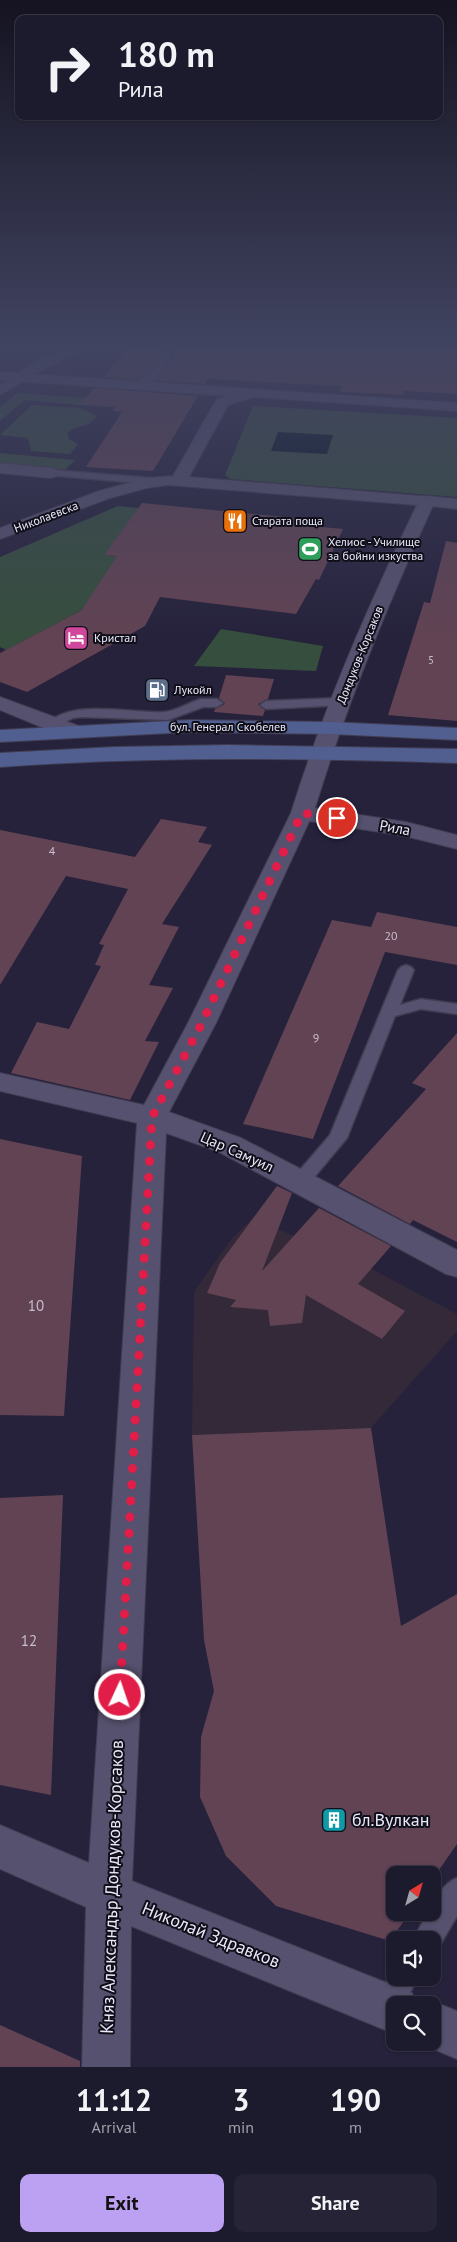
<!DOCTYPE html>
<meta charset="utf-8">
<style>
:root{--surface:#1c1a2d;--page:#252335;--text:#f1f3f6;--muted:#a0a1aa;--line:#3a3849;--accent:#bca0f2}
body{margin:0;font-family:"PT Sans",sans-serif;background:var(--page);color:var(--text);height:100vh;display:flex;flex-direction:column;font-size:19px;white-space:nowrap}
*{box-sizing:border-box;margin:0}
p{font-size:16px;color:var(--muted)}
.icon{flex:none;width:28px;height:28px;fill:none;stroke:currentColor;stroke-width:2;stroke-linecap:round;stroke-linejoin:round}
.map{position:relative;height:2067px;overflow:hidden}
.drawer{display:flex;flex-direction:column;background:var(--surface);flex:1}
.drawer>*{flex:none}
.top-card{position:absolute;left:15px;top:15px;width:428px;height:105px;border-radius:10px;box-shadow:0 1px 4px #0004,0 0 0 1px var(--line);background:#1c1a2d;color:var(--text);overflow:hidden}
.needle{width:32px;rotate:37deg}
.fabs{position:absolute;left:386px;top:1866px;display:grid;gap:10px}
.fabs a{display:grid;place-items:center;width:55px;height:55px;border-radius:10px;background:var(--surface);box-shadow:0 1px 4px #0004,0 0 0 1px var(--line);font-size:25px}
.pin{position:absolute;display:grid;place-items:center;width:42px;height:42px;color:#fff;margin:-21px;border:2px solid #fff;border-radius:50%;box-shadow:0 1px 5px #0007}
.me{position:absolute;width:55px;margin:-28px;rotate:3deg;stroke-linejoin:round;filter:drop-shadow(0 0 4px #0008)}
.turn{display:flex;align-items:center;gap:18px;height:105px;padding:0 20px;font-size:22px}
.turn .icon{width:65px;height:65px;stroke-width:2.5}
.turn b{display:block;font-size:35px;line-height:42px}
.eta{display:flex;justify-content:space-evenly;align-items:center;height:85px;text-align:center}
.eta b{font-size:30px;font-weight:700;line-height:35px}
.cta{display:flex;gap:10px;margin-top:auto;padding:10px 20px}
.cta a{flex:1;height:58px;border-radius:10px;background:var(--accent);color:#111;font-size:20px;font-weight:700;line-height:58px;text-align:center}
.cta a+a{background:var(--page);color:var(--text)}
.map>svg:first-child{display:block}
.education{fill:#342938}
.green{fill:#364e3e}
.water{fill:#00121d}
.building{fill:#614353}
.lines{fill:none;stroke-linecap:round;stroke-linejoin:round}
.service-casing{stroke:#403c51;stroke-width:3}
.minor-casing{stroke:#403c51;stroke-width:2}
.tertiary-casing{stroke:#403c51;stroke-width:2}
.secondary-casing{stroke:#403c51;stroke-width:2}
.service{fill:#55516e;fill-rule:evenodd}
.minor{fill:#55516e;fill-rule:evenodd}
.tertiary{fill:#55516e;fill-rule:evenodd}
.secondary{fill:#505e90;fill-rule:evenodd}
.route{stroke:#e11d48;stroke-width:9;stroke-dasharray:0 16.2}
.labels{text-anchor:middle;stroke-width:4;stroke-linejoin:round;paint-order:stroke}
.far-number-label{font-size:11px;fill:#c7bfd0}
.far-street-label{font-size:12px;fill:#e9e8f9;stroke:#0f0e19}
.far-poi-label{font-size:12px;fill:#e9e8f9;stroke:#0f0e19;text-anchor:start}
.number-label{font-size:12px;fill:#c7bfd0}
.street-label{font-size:15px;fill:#e9e8f9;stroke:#0f0e19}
.near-number-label{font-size:15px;fill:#c7bfd0}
.near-poi-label{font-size:18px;fill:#e9e8f9;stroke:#0f0e19;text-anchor:start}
.near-street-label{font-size:18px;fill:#e9e8f9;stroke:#0f0e19}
</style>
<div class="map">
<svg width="457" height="2067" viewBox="0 0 457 2067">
<rect width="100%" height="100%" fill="#26223c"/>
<path class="education" d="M 254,1217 L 314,1246 L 345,1255 L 457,1314 L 457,1331 L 371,1428 L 192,1435 L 194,1292 L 232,1238 Z"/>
<path class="green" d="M 17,393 L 86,398 L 80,405 L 24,400 L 0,421 L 0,407 Z
M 32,405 L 80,408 L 97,416 C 88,429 79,423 68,433 L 69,439 L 78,444 L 70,454 L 31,451 L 28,438 L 0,435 Z
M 253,406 L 457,418 L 457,497 L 230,479 L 225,475 Z
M 0,453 L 75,460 L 65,470 L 0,464 Z
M 118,506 L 139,508 L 105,555 L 144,559 L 82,610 L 6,650 L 0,647 L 0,557 Z
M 221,629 L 323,646 L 316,671 L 194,666 Z"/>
<path class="water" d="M 278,432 L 333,435 L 327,454 L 271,451 Z"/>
<path class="building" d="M 129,347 L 457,347 L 457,394 L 404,391 L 403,395 L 340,392 L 342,386 L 208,379 L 205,384 L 156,381 L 174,355 L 173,352 L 166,350 L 150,373 L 139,380 L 103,377 Z
M 94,388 L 198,396 L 153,471 L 86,467 L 122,412 L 112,411 L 115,407 L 80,405 Z
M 142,503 L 304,519 L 301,525 L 343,529 L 319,580 L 316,579 L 296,614 L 160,597 L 145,626 L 27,692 L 0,682 L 0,653 L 82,610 L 117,556 L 104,555 Z
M 446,541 L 457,543 L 457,721 L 388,715 L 424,602 L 430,603 Z
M 226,675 L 274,679 L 268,699 L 258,704 L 265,710 L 263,716 L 214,712 L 215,709 L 225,704 L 219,698 Z
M 161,819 L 207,827 L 198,842 L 212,845 L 162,924 L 179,927 L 149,985 L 173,988 L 145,1041 L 159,1042 L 130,1100 L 11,1073 L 37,1022 L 69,1029 L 101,966 L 95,965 L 104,945 L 99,944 L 128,889 L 66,876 L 0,985 L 0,830 L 135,857 Z
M 377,912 L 457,927 L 457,965 L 385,952 L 313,1139 L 243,1124 L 332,920 L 371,927 Z
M 457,1033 L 457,1242 L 413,1220 L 410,1224 L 338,1186 L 426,1089 L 412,1083 Z
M 0,1139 L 82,1156 L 64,1416 L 0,1415 Z
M 277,1186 L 292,1193 L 262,1271 L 319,1208 L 391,1246 L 358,1284 L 405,1311 L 382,1339 L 306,1295 L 302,1323 L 270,1326 L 268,1310 L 230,1307 L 236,1300 L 207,1293 L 220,1263 Z
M 371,1428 L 401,1626 L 457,1594 L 457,1844 L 432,1880 L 432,1875 L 395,1875 L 395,1912 L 410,1912 L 390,1941 L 276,1906 L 226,1856 L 200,1797 L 201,1737 L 214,1691 L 204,1640 L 192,1435 Z
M 63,1495 L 51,1795 L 0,1785 L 0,1498 Z
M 0,2025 L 80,2061 L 80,2067 L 0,2067 Z"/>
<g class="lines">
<defs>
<path id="service" d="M 165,352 L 172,354 L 157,378 L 148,382 L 144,387 L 138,387 L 137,385 L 142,378 L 151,374 Z
M 51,470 L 151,478 L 156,481 L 151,484 L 48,475 L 46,473 Z
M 341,698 L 345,699 L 347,702 L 345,705 L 266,709 L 260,705 L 266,701 Z
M 201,699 L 217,699 L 223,703 L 217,707 L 203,707 L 168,720 L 82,717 L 73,718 L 54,728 L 48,724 C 69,698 134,714 164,712 C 177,711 189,702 201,699 Z
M 406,965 L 411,967 L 414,970 L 400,1005 L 421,999 L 457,1004 L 457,1014 L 421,1009 L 395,1016 L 347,1138 L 306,1187 L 300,1188 L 294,1187 L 291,1182 L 294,1177 L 330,1135 L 398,970 L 401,967 Z
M 457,1878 L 457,1916 L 437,1950 L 432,1951 L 432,1940 L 413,1940 L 428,1912 L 432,1912 C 432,1899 445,1883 457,1878 Z
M 394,1968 L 395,1978 L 418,1978 L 403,2005 L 395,2005 L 395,2016 L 386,2020 L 376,2016 L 372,2006 Z"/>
<path id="minor" d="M 69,347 L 87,347 L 40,371 L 0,395 L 0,385 L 30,365 Z
M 0,463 L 51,468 L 57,470 L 59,473 L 57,476 L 51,478 L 0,473 Z
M 427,496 L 457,499 L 457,509 L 421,505 L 419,501 L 421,497 Z
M 0,697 L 79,726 L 82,731 L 79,736 L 71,737 L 63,736 L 0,710 Z
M 302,806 L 310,808 L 313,813 L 216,1023 L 169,1112 L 241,1138 L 457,1250 L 457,1277 L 446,1274 L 219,1152 L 166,1133 L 132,1881 L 412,1993 L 417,2005 L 395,2005 L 395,2034 L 131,1926 L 130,2067 L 82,2067 L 86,1907 L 0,1869 L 0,1825 L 89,1863 L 137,1123 L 0,1091 L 0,1073 L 144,1105 L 188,1023 L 291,813 L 294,808 Z
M 432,2001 L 457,2011 L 457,2059 L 417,2042 L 432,2042 L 432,2005 L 423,2005 Z"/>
<path id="tertiary" d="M 0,372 L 457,403 L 457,411 L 253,397 L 228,405 L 189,477 L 433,497 L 435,501 C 389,601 347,703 315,808 L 406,822 L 457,835 L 457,849 L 405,836 L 302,820 L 294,818 L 291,813 C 324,707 368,605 417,505 L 168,485 L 147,488 L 110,498 L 0,539 L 0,528 L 99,491 L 147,478 L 173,476 L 215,402 L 217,399 L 228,396 L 0,380 Z"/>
<path id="secondary" d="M 190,720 L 331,722 L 457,728 L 457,740 L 331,734 L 190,732 L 0,742 L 0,730 Z
M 228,745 L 457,749 L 457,763 C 304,758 152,756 0,767 L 0,753 L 114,747 Z"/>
</defs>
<use href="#service" class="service-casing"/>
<use href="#minor" class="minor-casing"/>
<use href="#tertiary" class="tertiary-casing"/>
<use href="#secondary" class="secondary-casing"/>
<use href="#service" class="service"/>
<use href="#minor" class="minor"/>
<use href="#tertiary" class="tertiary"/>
<use href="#secondary" class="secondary"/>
</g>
<linearGradient id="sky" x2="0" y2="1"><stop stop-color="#151321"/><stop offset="0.54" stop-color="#414461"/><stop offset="1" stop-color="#414461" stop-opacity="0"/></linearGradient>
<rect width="457" height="637" fill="url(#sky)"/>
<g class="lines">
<path class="route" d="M 120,1695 L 152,1117 L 202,1023 L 302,813 L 337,818"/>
</g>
<defs>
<symbol id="restaurant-square" viewBox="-11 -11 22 22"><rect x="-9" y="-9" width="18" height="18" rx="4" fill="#e8710a" stroke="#0f0e19"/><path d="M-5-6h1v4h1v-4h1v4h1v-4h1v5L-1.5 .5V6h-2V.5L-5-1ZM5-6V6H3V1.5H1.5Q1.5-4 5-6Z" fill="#fff"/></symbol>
<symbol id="stadium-square" viewBox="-11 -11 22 22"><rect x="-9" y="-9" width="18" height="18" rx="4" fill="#2e9e5b" stroke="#0f0e19"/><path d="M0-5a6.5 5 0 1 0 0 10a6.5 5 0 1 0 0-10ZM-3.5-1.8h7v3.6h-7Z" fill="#fff"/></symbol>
<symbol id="hotel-square" viewBox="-11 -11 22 22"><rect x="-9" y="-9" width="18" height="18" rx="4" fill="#d1479c" stroke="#0f0e19"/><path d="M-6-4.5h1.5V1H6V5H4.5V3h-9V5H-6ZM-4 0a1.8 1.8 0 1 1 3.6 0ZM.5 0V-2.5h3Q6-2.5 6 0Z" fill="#fff"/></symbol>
<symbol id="fuel-square" viewBox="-11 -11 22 22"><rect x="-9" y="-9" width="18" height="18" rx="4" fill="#5c6f8a" stroke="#0f0e19"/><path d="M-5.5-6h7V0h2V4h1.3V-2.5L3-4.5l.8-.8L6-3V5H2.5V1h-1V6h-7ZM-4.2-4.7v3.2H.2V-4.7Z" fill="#fff"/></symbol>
<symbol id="building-square" viewBox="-11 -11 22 22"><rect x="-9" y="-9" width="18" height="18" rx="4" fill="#0f9aa8" stroke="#0f0e19"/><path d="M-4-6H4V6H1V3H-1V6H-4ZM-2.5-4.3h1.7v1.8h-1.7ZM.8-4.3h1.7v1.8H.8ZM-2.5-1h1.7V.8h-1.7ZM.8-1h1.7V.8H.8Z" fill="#fff"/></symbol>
</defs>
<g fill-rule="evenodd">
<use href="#restaurant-square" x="221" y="507" width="28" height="28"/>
<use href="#stadium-square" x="296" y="535" width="28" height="28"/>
<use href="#hotel-square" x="62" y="624" width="28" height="28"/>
<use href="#fuel-square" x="143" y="676" width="28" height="28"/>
<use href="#building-square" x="320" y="1806" width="28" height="28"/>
</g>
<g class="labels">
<g class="far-number-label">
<text x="431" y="664">5</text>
</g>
<g class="far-street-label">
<text transform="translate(46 517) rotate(-21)" y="4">Николаевска</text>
<text transform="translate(360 655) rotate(-68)" y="4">Дондуков-Корсаков</text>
<text x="228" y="731">бул. Генерал Скобелев</text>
</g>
<g class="far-poi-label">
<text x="252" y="525">Старата поща</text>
<text x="328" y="546">Хелиос - Училище<tspan x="328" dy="14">за бойни изкуства</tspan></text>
<text x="94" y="642">Кристал</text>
<text x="174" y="694">Лукойл</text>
</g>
<g class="number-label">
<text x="52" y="855">4</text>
<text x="391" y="940">20</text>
<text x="316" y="1042">9</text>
</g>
<g class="street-label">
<text transform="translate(395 828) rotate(10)" y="5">Рила</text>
<text transform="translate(237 1152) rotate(24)" y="5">Цар Самуил</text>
</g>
<g class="near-number-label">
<text x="36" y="1311">10</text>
<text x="29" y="1646">12</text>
</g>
<g class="near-poi-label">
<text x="352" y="1826">бл.Вулкан</text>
</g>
<g class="near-street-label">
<text transform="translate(112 1887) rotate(-88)" y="6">Княз Александър Дондуков-Корсаков</text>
<text transform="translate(211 1935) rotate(22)" y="6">Николай Здравков</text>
</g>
</g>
</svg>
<div class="fabs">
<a><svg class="needle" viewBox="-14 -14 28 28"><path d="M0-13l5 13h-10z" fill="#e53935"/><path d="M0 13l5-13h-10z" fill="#a0a1aa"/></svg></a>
<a><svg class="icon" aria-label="sound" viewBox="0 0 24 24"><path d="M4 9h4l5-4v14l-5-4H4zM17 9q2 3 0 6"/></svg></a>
<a><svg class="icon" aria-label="search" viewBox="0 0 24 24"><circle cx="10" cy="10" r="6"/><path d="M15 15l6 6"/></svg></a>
</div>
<div class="pin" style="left:337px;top:818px;background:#d93025"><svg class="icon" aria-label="arrive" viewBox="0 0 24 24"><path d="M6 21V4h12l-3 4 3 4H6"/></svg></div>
<svg class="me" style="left:120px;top:1695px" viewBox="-20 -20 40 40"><circle r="17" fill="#e11d48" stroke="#fff" stroke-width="3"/><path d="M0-11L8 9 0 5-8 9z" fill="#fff"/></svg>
<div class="top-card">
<div class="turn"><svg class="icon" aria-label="right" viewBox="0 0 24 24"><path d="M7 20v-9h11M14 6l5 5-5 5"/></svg><div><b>180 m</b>Рила</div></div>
</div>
</div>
<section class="drawer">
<div class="eta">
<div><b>11:12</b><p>Arrival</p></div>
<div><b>3</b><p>min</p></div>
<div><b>190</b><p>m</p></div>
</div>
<div class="cta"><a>Exit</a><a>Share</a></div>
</section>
